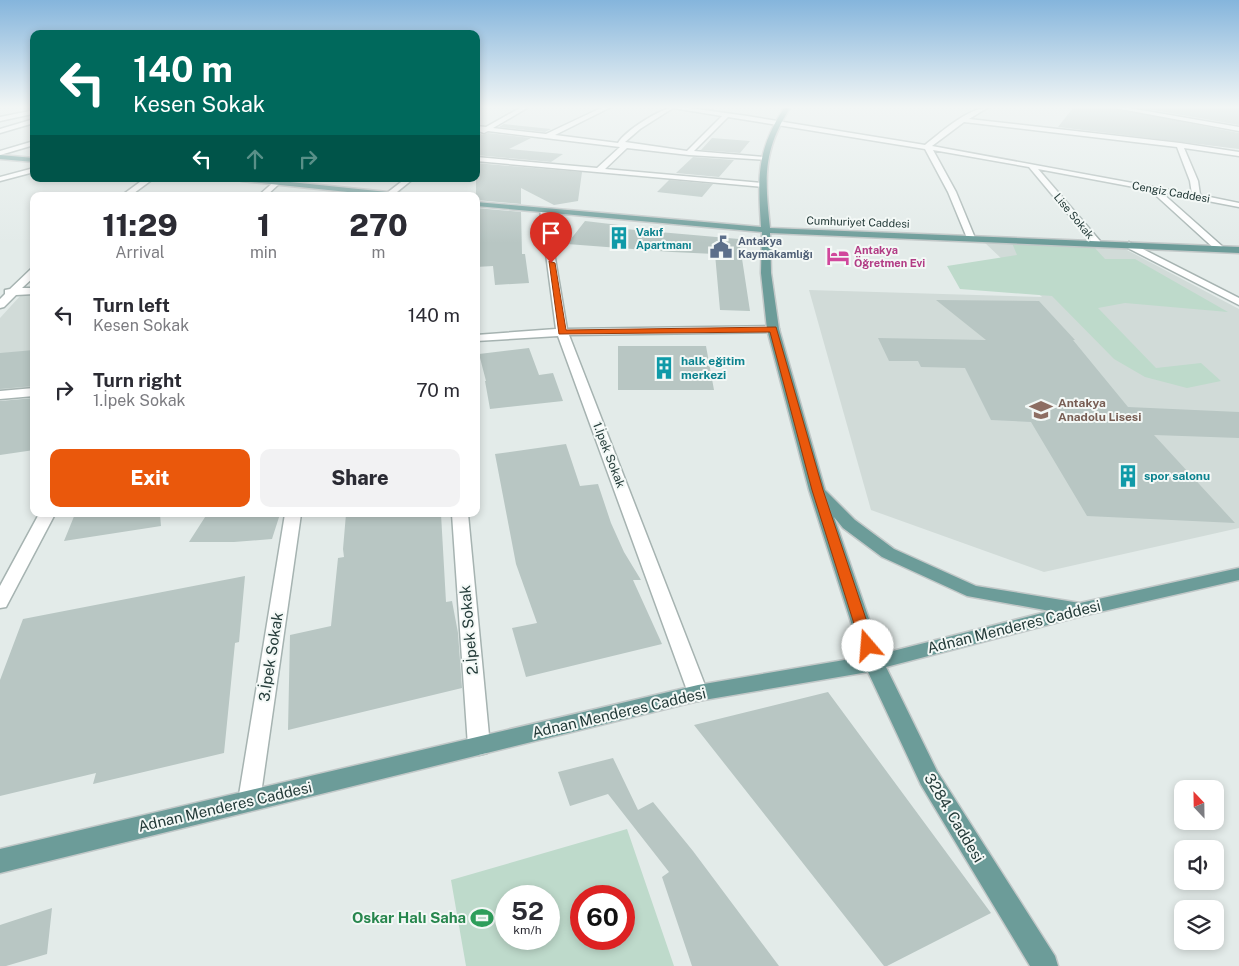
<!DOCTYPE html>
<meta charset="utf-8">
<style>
:root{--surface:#fff;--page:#f2f2f3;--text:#2b2b33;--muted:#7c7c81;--accent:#ea580c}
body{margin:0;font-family:"Public Sans",sans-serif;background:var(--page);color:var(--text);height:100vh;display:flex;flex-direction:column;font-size:19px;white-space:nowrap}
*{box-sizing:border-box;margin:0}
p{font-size:16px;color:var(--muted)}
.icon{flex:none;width:28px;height:28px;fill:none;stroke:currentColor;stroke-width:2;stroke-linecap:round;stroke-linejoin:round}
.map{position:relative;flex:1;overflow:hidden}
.panel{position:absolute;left:30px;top:192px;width:450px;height:325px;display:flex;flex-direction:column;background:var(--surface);border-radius:10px;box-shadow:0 2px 8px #0003}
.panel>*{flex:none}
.banner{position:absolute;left:30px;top:30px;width:450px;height:152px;border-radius:10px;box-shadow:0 2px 8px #0003;background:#00695c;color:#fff;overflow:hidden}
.needle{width:32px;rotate:338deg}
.buttons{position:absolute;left:1174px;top:780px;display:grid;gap:10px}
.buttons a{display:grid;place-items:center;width:50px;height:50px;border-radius:10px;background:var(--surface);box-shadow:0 2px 8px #0003;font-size:25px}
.speed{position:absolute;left:495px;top:885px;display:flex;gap:10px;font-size:25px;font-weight:700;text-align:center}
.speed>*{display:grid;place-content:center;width:65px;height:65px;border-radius:50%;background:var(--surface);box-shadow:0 2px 8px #0003;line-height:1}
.speed small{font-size:12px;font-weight:400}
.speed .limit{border:8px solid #d22;background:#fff;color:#111}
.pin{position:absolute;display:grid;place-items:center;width:42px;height:42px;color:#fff;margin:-51px -21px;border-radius:50% 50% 50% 0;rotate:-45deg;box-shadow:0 0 5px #0007}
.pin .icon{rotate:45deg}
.me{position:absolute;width:55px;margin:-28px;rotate:342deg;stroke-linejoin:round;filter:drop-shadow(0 0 4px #0008)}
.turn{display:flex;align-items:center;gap:18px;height:105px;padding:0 20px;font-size:22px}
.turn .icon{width:65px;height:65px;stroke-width:2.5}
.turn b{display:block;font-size:35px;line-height:42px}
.lanes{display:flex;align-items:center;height:48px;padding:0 20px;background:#0003;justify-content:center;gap:25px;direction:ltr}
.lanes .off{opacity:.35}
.eta{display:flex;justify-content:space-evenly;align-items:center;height:85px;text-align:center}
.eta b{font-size:30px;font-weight:800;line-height:35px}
.primary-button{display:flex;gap:10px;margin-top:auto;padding:10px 20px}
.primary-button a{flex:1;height:58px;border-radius:10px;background:var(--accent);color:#fff;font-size:20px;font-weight:800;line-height:58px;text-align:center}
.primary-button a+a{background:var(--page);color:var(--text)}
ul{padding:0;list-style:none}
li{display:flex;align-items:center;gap:15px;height:75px;padding:0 20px}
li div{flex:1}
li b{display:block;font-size:19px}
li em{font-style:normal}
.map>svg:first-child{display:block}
.built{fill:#d1dbd8}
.green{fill:#bedacb;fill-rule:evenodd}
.building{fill:#b8c6c3}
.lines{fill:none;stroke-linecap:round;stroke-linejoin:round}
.minor-casing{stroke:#a6b3b1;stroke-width:3}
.major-casing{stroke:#c2c8c8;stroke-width:3}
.minor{fill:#fff;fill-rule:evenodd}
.major{fill:#6c9c99;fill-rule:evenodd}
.route{fill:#ea580c;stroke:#983908}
.labels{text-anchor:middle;stroke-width:4;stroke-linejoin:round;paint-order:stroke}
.far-street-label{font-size:11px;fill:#243b39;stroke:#f3f8f6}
.far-culture-label{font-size:11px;font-weight:bold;fill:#0d838f;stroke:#f3f8f6;text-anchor:start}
.far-service-label{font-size:11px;font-weight:bold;fill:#4e5e75;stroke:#f3f8f6;text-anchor:start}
.far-hotel-label{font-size:11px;font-weight:bold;fill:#b23c85;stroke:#f3f8f6;text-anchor:start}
.culture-label{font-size:12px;font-weight:bold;fill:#0d838f;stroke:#f3f8f6;text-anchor:start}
.education-label{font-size:12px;font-weight:bold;fill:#785e54;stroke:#f3f8f6;text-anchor:start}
.street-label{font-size:12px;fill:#243b39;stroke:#f3f8f6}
.near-street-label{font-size:15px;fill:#243b39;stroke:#f3f8f6}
.near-leisure-label{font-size:15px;font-weight:bold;fill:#27864d;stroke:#f3f8f6;text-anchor:end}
</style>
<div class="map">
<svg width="1239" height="966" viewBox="0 0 1239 966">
<rect width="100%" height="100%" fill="#e3ebe9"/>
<path class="built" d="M 984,242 L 1125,249 L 1239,309 L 1239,528 L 1044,572 L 871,510 L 809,290 L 1042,297 Z
M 21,295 L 34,295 L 34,392 L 0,395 L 0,318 Z"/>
<path class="green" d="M 1012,243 L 1094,247 L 1105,259 L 1135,259 L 1228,312 L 1125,303 L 1098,308 L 1156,368 L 1201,363 L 1221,381 L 1187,388 L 1145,377 L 1114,359 L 1052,296 L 960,289 L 947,266 L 1017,255 Z
M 627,829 L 674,966 L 466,966 L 451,880 ZM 506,896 L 549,896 L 549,939 L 506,939 ZM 581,896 L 624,896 L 624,939 L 581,939 Z"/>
<path class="building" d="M 1073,108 L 1113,108 L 1239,133 L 1239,149 L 1058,127 Z
M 1141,108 L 1239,108 L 1239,125 Z
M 504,124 L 551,129 L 545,132 L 499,127 Z
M 476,132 L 483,135 L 488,133 L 531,138 L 509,149 L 563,154 L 551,162 L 476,155 Z
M 712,138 L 750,141 L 740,153 L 701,150 Z
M 693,157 L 734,160 L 719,177 L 676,173 Z
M 476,163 L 582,172 L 578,201 L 554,205 L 521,188 L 521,204 L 476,200 Z
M 669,180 L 713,184 L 702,197 L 657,192 Z
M 476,208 L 521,212 L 522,254 L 525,254 L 529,283 L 495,285 L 493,266 L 476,267 Z
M 585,221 L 619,225 L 625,229 L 739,239 L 750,311 L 720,310 L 715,254 L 672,252 L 567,244 Z
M 936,300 L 1039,301 L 1075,340 L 1073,340 L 1128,407 L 1239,412 L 1239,438 L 1154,435 L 1235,523 L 1087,516 L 1031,422 L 991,420 L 965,368 L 921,367 L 918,361 L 889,361 L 878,338 L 986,340 Z
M 618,346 L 706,346 L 714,390 L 618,390 Z
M 529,348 L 539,375 L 553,373 L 563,401 L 490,409 L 485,381 L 486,381 L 479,354 Z
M 34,350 L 34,386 L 0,389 L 0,353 Z
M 34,398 L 34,450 L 0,455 L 0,401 Z
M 566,444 L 580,486 L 598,484 L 611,523 L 624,552 L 641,580 L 633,580 L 662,644 L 526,677 L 512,628 L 537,623 L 516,564 L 495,454 Z
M 75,514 L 160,514 L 161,526 L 64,541 Z
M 207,514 L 280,514 L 272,539 L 234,542 L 189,542 Z
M 346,514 L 441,514 L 446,602 L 452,601 L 458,633 L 462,688 L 288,730 L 290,635 L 331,626 L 338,558 L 344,557 L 343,549 Z
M 245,576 L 239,642 L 235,643 L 224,753 L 93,784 L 96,773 L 0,796 L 0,680 L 23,619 Z
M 828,692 L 991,913 L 887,966 L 884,966 L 694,725 Z
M 613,758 L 638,810 L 653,802 L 693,851 L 779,966 L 692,966 L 662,877 L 669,872 L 608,794 L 570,806 L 558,772 Z
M 52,908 L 47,954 L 6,966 L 0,966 L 0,925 Z"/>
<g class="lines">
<defs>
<path id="minor" d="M 520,108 L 527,108 L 493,128 L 546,134 L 601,108 L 609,108 L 555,135 L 618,143 C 624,132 660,108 673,108 L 640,129 L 625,142 L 687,151 L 722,116 L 673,108 L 690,108 L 747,116 L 925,145 C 940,133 968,108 987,108 L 969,119 L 1180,143 L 1239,152 L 1239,156 L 1184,148 L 1198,181 L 1200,195 L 1239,203 L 1239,207 L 1161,192 L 1223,247 L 1223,251 L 1217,251 L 1150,190 L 1038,169 L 1100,241 L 1100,245 L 1094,245 L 1029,167 L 933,150 L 956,192 L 975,238 L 971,241 L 967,238 L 948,192 L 925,149 L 728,117 L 694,151 L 765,157 L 767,158 L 767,160 L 689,155 L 627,148 L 605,169 L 762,183 L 766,185 L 765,187 L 476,161 L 476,157 L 597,168 L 620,147 L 488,131 L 484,133 L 476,130 L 476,126 L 486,127 ZM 964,122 L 1177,147 L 1190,181 L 1192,194 L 932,146 Z
M 1115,108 L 1129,108 L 1239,127 L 1239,131 Z
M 30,111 L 32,114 L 0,121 L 0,117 Z
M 34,119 L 34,123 L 0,133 L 0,129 Z
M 34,141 L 34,145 L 0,155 L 0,151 Z
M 34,168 L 34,172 L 0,181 L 0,177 Z
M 144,179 L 153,179 L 130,196 L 121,196 Z
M 277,179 L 287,179 L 279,184 L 266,196 L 258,196 Z
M 405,179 L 413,179 L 392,196 L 383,196 Z
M 540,209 L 547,211 L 567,329 L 773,326 L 779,329 L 773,332 L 569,335 L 708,693 L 705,699 L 698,701 L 691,699 L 688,693 L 558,336 L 476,341 L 476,335 L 556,329 Z
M 1129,242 L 1239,298 L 1239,305 L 1126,247 L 1124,245 Z
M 34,268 L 34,277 L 22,288 L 34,288 L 34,294 L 16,295 L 4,307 L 0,308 L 0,299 L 5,294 L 5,290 L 10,289 L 31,269 Z
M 34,388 L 34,396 L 0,399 L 0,391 Z
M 39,514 L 55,514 L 6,607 L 0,608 L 0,586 Z
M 285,514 L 301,514 L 260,801 L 257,808 L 249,811 L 241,808 L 238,801 Z
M 452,514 L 468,514 L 490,746 L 487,753 L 479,755 L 471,753 L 468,746 Z"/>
<path id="major" d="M 784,108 L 790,108 C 762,152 765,179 770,228 L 1239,247 L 1239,253 L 770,233 L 771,273 L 779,329 L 825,490 L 855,520 L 894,549 L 976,586 L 1080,603 L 1239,568 L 1239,580 L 1082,616 L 886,667 L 937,771 L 1055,956 L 1058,966 L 1030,966 L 921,785 L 868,672 L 698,701 L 0,873 L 0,849 L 698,685 L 862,657 L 809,490 L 767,329 L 761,273 L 762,232 L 476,206 L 476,202 L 761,227 C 758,178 756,151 784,108 ZM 834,517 L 843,528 L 882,557 L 967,596 L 1050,611 L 881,654 Z
M 0,155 L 34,158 L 34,162 L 0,159 Z
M 237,179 L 261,179 L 407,194 L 411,196 L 386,196 L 241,181 Z"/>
</defs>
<use href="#minor" class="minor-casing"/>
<use href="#major" class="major-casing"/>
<use href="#minor" class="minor"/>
<use href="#major" class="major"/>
</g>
<linearGradient id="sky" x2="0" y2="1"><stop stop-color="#85b5dc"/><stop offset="0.44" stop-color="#f2f6f5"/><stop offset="1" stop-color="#f2f6f5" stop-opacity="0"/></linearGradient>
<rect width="1239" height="243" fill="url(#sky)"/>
<path class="route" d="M 549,261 L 555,263 L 566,330 L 776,327 L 823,490 L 875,646 L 873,650 L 868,652 L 863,650 L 861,646 L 812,490 L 770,332 L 559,334 Z"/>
<defs>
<symbol id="building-bare" viewBox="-9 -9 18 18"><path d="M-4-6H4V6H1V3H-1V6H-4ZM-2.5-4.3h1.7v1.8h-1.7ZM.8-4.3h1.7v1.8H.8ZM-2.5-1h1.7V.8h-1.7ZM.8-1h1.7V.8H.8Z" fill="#0f9aa8" stroke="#f3f8f6" stroke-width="2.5" paint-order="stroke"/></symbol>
<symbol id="civic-bare" viewBox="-9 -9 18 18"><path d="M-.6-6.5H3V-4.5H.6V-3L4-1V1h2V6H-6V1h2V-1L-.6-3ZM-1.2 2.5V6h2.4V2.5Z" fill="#5c6f8a" stroke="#f3f8f6" stroke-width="2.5" paint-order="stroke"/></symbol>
<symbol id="hotel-bare" viewBox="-9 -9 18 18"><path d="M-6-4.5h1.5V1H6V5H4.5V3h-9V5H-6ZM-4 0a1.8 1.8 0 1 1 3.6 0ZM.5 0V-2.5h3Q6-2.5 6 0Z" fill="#d1479c" stroke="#f3f8f6" stroke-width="2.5" paint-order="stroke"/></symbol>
<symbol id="school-bare" viewBox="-9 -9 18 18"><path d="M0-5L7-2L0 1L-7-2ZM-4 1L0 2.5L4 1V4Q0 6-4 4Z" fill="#8d6e63" stroke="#f3f8f6" stroke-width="2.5" paint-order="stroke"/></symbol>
<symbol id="stadium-bare" viewBox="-9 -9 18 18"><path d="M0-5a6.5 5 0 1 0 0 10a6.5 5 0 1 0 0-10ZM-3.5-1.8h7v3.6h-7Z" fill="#2e9e5b" stroke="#f3f8f6" stroke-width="2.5" paint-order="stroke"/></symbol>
</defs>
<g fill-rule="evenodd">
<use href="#building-bare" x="603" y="222" width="32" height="32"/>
<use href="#civic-bare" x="705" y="231" width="32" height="32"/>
<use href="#hotel-bare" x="822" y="240" width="32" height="32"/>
<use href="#building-bare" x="648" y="352" width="32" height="32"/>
<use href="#school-bare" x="1025" y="394" width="32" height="32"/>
<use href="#building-bare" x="1112" y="460" width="32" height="32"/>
<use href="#stadium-bare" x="466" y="902" width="32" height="32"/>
</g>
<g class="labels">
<g class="far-street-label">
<text transform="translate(1171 192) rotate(10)" y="4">Cengiz Caddesi</text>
<text transform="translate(1074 216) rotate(50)" y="4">Lise Sokak</text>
<text transform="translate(858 222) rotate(2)" y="4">Cumhuriyet Caddesi</text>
</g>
<g class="far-culture-label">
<text x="636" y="236">Vakıf<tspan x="636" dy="13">Apartmanı</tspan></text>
</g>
<g class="far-service-label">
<text x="738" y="245">Antakya<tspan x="738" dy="13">Kaymakamlığı</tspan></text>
</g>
<g class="far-hotel-label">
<text x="854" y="254">Antakya<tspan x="854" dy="13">Öğretmen Evi</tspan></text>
</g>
<g class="culture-label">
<text x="681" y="365">halk eğitim<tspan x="681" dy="14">merkezi</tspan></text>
<text x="1144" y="480">spor salonu</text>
</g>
<g class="education-label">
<text x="1058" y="407">Antakya<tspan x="1058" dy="14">Anadolu Lisesi</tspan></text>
</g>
<g class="street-label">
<text transform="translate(609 455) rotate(69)" y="4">1.İpek Sokak</text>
</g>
<g class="near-street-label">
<text transform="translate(1014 627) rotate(-14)" y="5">Adnan Menderes Caddesi</text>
<text transform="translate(469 630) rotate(-95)" y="5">2.İpek Sokak</text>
<text transform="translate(271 657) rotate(-81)" y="5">3.İpek Sokak</text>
<text transform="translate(619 713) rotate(-13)" y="5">Adnan Menderes Caddesi</text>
<text transform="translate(225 807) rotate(-13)" y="5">Adnan Menderes Caddesi</text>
<text transform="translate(954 818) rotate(59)" y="5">3284. Caddesi</text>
</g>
<g class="near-leisure-label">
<text x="466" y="923">Oskar Halı Saha</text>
</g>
</g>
</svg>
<div class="buttons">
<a><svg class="needle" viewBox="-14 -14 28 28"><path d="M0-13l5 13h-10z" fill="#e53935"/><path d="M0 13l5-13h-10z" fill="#7c7c81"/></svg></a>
<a><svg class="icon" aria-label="sound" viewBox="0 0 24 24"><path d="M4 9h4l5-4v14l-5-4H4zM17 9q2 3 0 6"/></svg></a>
<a><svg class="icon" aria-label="layers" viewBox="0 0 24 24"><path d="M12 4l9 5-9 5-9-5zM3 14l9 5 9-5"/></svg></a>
</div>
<div class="speed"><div>52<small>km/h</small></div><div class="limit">60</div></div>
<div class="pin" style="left:551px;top:263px;background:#d93025"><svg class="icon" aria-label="arrive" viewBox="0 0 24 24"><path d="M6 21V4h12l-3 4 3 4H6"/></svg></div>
<svg class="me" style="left:868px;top:646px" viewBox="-20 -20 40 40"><circle r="19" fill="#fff"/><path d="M0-13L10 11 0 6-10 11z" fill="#ea580c"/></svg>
<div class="banner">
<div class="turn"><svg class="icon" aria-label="left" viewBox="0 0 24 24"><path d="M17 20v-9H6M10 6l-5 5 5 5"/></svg><div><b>140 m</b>Kesen Sokak</div></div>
<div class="lanes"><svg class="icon" aria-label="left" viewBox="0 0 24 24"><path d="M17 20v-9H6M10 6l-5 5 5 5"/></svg><svg class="icon off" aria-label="ahead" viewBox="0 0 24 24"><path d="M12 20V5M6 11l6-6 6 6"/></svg><svg class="icon off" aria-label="right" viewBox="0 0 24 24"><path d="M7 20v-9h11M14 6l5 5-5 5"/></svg></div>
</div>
<section class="panel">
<div class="eta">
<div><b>11:29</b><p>Arrival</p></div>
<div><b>1</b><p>min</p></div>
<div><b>270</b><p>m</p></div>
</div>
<ul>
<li><svg class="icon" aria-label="left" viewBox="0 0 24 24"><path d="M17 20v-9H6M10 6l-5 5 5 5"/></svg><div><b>Turn left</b><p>Kesen Sokak</p></div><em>140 m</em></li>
<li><svg class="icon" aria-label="right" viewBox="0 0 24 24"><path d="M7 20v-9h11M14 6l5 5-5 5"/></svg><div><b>Turn right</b><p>1.İpek Sokak</p></div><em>70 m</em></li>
</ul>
<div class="primary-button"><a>Exit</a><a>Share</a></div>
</section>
</div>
